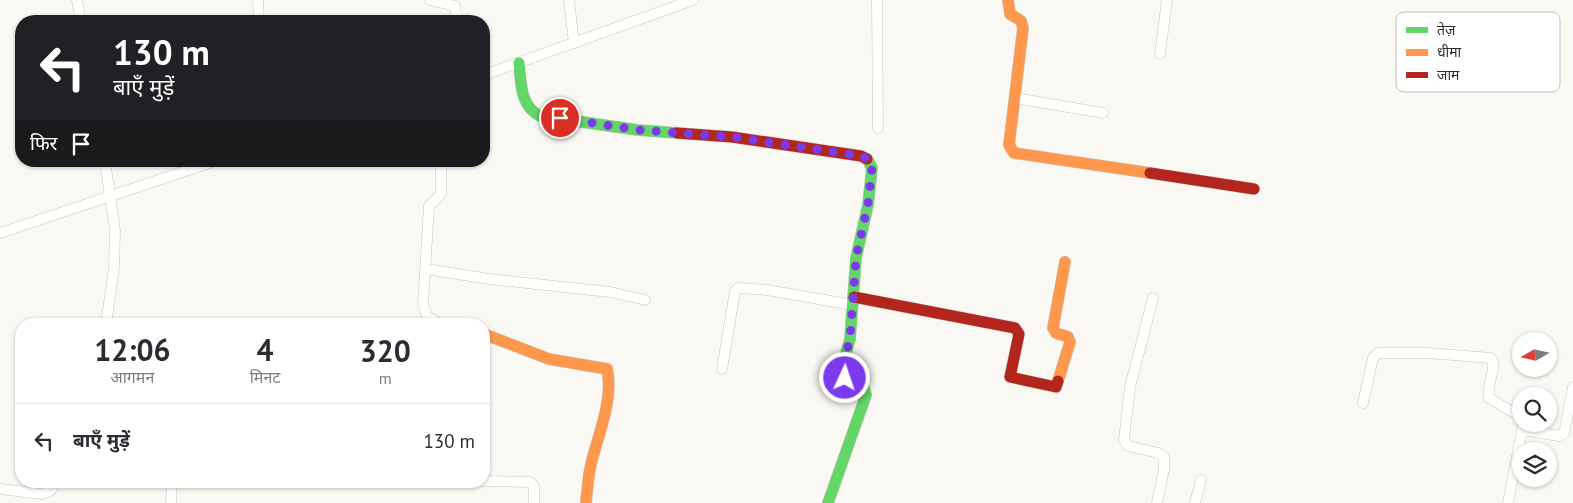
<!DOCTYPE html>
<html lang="hi">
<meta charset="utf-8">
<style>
:root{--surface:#fff;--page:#f7f7f7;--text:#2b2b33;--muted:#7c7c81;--line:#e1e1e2}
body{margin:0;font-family:"PT Sans","Noto Sans Devanagari",sans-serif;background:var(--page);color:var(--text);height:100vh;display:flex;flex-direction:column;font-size:19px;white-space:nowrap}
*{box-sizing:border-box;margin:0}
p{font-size:16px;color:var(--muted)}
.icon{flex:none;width:28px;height:28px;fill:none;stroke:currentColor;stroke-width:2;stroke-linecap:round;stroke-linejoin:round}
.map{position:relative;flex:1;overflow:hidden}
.panel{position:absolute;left:15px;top:318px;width:475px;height:170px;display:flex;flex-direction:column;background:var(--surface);border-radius:20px;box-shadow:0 1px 4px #0004}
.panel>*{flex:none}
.top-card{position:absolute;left:15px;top:15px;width:475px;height:152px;border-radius:20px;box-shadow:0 1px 4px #0004;background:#202124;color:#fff;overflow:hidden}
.needle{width:32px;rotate:261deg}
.tools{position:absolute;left:1512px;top:332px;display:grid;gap:10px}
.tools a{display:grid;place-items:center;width:45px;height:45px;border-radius:50%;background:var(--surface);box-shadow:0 1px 4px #0004;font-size:25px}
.pin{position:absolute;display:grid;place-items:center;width:42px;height:42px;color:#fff;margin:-21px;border:2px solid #fff;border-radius:50%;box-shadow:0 1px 5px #0007}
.me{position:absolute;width:55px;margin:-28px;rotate:3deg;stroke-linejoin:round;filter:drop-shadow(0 0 4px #0008)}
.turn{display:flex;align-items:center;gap:18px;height:105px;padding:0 15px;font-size:22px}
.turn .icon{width:65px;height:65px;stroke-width:2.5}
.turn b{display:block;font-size:35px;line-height:42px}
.then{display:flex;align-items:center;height:48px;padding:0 15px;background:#0003;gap:10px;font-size:19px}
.eta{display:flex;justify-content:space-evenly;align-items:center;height:85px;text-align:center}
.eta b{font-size:30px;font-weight:700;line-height:35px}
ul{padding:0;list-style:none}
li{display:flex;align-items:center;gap:15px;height:75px;padding:0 15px;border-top:1px solid var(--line)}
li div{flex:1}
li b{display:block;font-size:19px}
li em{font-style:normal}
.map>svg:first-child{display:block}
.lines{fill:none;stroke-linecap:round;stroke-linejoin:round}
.street-casing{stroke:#c6c5c1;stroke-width:11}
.fast-casing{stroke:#c6c5c1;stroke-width:12}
.slow-casing{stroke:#c6c5c1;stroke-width:12}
.jam-casing{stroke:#c6c5c1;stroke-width:12}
.street{stroke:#fefefd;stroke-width:10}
.fast{stroke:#63d668;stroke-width:11}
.slow{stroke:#ff974d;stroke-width:11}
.jam{stroke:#b3261e;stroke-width:11}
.route{stroke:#7c3aed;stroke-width:9;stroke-dasharray:0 16.2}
.key{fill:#fff;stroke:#c0c0be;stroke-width:1}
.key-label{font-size:14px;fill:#2d2c28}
</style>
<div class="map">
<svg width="1573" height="503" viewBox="0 0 1573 503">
<rect width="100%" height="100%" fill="#faf8f3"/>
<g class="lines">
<defs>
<path id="street" d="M 77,0 L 81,21
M 258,0 L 259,21
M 430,0 L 455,6 L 457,21
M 569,0 L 574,43
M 877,0 L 878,128
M 1160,54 L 1167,0
M 484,75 L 693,0
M 1015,98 L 1103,113
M 105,161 L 115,230 L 114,268 L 106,324
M 0,233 L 215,161
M 426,269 L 489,279 L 610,292 L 645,300
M 1153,298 L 1130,387 L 1124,440 L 1128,446 L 1158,453 L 1164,457 L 1164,470 L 1157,503
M 440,324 L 427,316 L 423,305 L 429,206 L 441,194 L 441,161
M 722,369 L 735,291 L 738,288 L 767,290 L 853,305
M 1363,403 L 1373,358 L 1378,353 L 1428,353 L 1491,358 C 1498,366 1486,386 1489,398 L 1521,417
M 1523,430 L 1559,436 L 1564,434 L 1573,387
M 484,481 L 530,482 L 534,486 L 534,503
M 0,489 L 42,494 L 50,491 L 57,481
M 171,503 L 172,481
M 1195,503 L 1201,480
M 1508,503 L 1523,425"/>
<path id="fast" d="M 519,63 C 521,83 520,106 540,116 L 638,130 L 677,133
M 828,503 L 866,395 L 864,388 L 845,378 L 841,371 L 850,339 L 856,258 L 868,205 L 872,168 L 867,159"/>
<path id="slow" d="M 1008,0 L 1010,14 L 1021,21 L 1023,28 L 1009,145 L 1014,153 L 1150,173
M 484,334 L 549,359 L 607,369 C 614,399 598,435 591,464 C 588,477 587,490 586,503
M 1058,381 L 1070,342 L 1068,337 L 1056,333 L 1053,328 L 1065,262"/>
<path id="jam" d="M 677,133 L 732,137 L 861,156 L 867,159
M 1150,173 L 1254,189
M 854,297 L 1015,328 L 1019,334 L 1010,377 L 1056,387 L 1058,381"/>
</defs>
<use href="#street" class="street-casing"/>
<use href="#fast" class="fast-casing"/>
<use href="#slow" class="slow-casing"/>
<use href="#jam" class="jam-casing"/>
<use href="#street" class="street"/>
<use href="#fast" class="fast"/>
<use href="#slow" class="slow"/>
<use href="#jam" class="jam"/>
</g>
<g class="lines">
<path class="route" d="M 560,118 L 638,130 L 732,137 L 861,156 L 870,160 L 872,168 L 868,204 L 856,258 L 850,339 L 841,371 L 845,378"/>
</g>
<rect x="1396" y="12" width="164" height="80" rx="8" class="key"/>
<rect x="1406" y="27" width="22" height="6" fill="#63d668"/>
<rect x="1406" y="49" width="22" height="7" fill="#ff974d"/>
<rect x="1406" y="72" width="22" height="6" fill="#b3261e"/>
<g class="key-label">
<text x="1437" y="35">तेज़</text>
<text x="1437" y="57">धीमा</text>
<text x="1437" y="80">जाम</text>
</g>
</svg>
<div class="tools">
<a><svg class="needle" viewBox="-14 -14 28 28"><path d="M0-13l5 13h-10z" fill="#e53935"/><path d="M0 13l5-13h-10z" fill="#7c7c81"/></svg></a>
<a><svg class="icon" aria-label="search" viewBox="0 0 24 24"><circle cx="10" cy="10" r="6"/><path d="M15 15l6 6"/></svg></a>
<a><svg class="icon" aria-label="layers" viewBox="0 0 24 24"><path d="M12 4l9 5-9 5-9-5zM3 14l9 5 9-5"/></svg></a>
</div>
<div class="pin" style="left:560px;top:118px;background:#d93025"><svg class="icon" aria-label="arrive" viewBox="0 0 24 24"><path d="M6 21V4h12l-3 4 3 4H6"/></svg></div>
<svg class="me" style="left:845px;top:378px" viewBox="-20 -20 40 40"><circle r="17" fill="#7c3aed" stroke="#fff" stroke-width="3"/><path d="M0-11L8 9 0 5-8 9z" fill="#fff"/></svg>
<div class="top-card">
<div class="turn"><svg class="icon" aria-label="left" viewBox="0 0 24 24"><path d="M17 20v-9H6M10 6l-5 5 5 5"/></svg><div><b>130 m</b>बाएँ मुड़ें</div></div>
<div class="then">फिर<svg class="icon" aria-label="arrive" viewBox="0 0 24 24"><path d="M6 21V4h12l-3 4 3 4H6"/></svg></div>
</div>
<section class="panel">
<div class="eta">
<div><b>12:06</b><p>आगमन</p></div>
<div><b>4</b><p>मिनट</p></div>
<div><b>320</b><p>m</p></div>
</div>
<ul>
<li><svg class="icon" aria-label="left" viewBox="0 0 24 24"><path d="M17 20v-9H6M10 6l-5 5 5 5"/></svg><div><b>बाएँ मुड़ें</b></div><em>130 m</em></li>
</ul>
</section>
</div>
